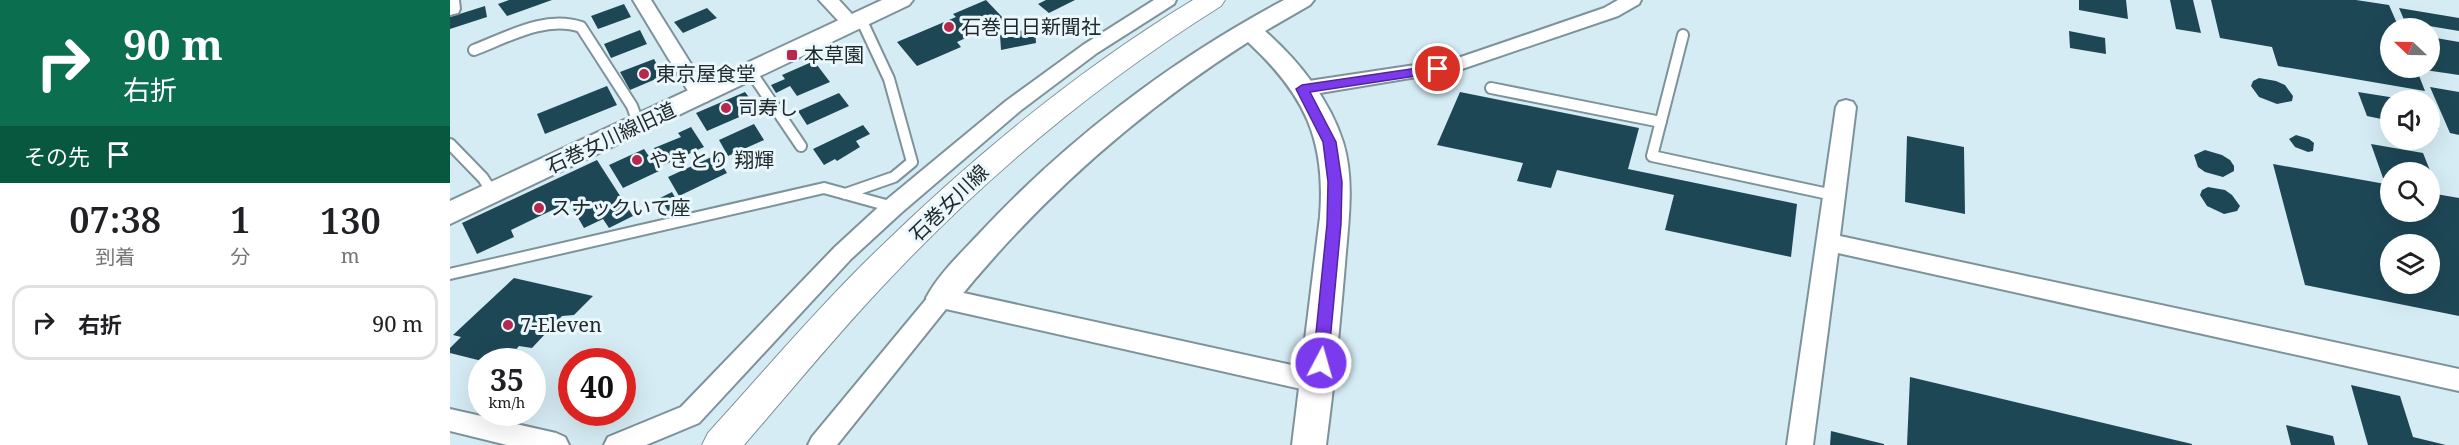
<!DOCTYPE html>
<html lang="ja">
<meta charset="utf-8">
<style>
:root{--surface:#fff;--page:#f2f2f2;--text:#202124;--muted:#757577;--line:#e0e0e0}
body{margin:0;font-family:"Noto Serif","Noto Sans JP",serif;background:var(--page);color:var(--text);height:100vh;display:flex;flex-direction:column;font-size:22px;white-space:nowrap}
*{box-sizing:border-box;margin:0}
p{font-size:20px;color:var(--muted)}
.icon{flex:none;width:33px;height:33px;fill:none;stroke:currentColor;stroke-width:2;stroke-linecap:round;stroke-linejoin:round}
.map{position:relative;flex:1;overflow:hidden}
.drawer{display:flex;flex-direction:column;background:var(--surface);width:450px}
.drawer>*{flex:none}
.hud{background:#0b6e4f;color:#fff;overflow:hidden}
.needle{width:39px;rotate:292deg}
.controls{position:absolute;left:1930px;top:18px;display:grid;gap:12px}
.controls a{display:grid;place-items:center;width:60px;height:60px;border-radius:50%;background:var(--surface);box-shadow:0 6px 24px #0002;font-size:30px}
.speed{position:absolute;left:18px;top:348px;display:flex;gap:12px;font-size:30px;font-weight:700;text-align:center}
.speed>*{display:grid;place-content:center;width:78px;height:78px;border-radius:50%;background:var(--surface);box-shadow:0 6px 24px #0002;line-height:1}
.speed small{font-size:15px;font-weight:400}
.speed .limit{border:9px solid #d22;background:#fff;color:#111}
.pin{position:absolute;display:grid;place-items:center;width:51px;height:51px;color:#fff;margin:-26px;border:3px solid #fff;border-radius:50%;box-shadow:0 2px 6px #0007}
.me{position:absolute;width:66px;margin:-33px;rotate:6deg;stroke-linejoin:round;filter:drop-shadow(0 0 4px #0008)}
.turn{display:flex;align-items:center;gap:21px;height:126px;padding:0 24px;font-size:27px}
.turn .icon{width:78px;height:78px;stroke-width:2.5}
.turn b{display:block;font-size:42px;line-height:51px}
.then{display:flex;align-items:center;height:57px;padding:0 24px;background:#0003;gap:12px;font-size:22px}
.eta{display:flex;justify-content:space-evenly;align-items:center;height:102px;text-align:center}
.eta b{font-size:36px;font-weight:600;line-height:42px}
ul{padding:0;list-style:none}
li{display:flex;align-items:center;gap:18px;height:75px;margin:0 12px 9px;padding:0 12px;border:3px solid var(--line);border-radius:18px}
li div{flex:1}
li b{display:block;font-size:22px}
li em{font-style:normal}
main{display:flex;flex:1;min-height:0}
.map>svg:first-child{display:block}
.building{fill:#1e4756;fill-rule:evenodd}
.lines{fill:none;stroke-linecap:round;stroke-linejoin:round}
.service-casing{stroke:#7e929a;stroke-width:14}
.minor-casing{stroke:#7e929a;stroke-width:4}
.tertiary-casing{stroke:#7e929a;stroke-width:4}
.secondary-casing{stroke:#7e929a;stroke-width:2}
.service{stroke:#fff;stroke-width:10}
.minor{fill:#fff;fill-rule:evenodd}
.tertiary{fill:#fff;fill-rule:evenodd}
.secondary{fill:#fff;fill-rule:evenodd}
.route{fill:#7c3aed;stroke:#51269a;stroke-width:1.5}
.poi-dot{fill:#b8274c;stroke:#eaf7fd;stroke-width:2}
.labels{text-anchor:middle;stroke-width:6;stroke-linejoin:round;paint-order:stroke}
.poi-label{font-size:20px;fill:#20292c;stroke:#eaf7fd;text-anchor:start}
.street-label{font-size:20px;fill:#20292c;stroke:#eaf7fd}
</style>
<main>
<section class="drawer">
<div class="hud">
<div class="turn"><svg class="icon" aria-label="right" viewBox="0 0 24 24"><path d="M7 20v-9h11M14 6l5 5-5 5"/></svg><div><b>90 m</b>右折</div></div>
<div class="then">その先<svg class="icon" aria-label="arrive" viewBox="0 0 24 24"><path d="M6 21V4h12l-3 4 3 4H6"/></svg></div>
</div>
<div class="eta">
<div><b>07:38</b><p>到着</p></div>
<div><b>1</b><p>分</p></div>
<div><b>130</b><p>m</p></div>
</div>
<ul>
<li><svg class="icon" aria-label="right" viewBox="0 0 24 24"><path d="M7 20v-9h11M14 6l5 5-5 5"/></svg><div><b>右折</b></div><em>90 m</em></li>
</ul>
</section>
<div class="map">
<svg width="2009" height="445" viewBox="0 0 2009 445">
<rect width="100%" height="100%" fill="#d6ecf4"/>
<path class="building" d="M 59,0 L 102,0 L 57,16 L 48,4 Z
M 536,0 L 555,20 L 507,42 L 511,47 L 467,66 L 447,42 L 506,17 L 503,14 Z
M 596,0 L 625,0 L 599,13 L 588,4 Z
M 1629,0 L 1676,0 L 1678,19 L 1629,10 Z
M 1720,0 L 1743,0 L 1751,33 L 1726,29 Z
M 1761,0 L 1906,0 L 1939,5 L 1949,28 L 1941,28 L 1941,68 L 1966,68 L 1975,91 L 1828,66 L 1822,47 L 1770,38 Z
M 174,4 L 181,17 L 148,29 L 141,16 Z
M 35,6 L 37,17 L 0,29 L 0,17 Z
M 257,8 L 267,18 L 233,33 L 224,22 Z
M 1949,8 L 2009,18 L 2009,31 L 1955,22 Z
M 585,28 L 586,43 L 551,50 L 550,35 Z
M 190,30 L 197,44 L 161,58 L 154,44 Z
M 1619,31 L 1655,38 L 1656,54 L 1620,48 Z
M 1980,37 L 2009,42 L 2009,75 L 1968,69 L 1980,68 Z
M 204,59 L 213,76 L 180,90 L 170,72 Z
M 364,61 L 380,82 L 347,96 L 340,86 L 326,93 L 321,85 L 335,79 L 332,75 Z
M 1809,78 L 1826,81 L 1835,85 L 1843,96 L 1842,101 L 1827,104 L 1809,97 L 1801,86 L 1803,81 Z
M 157,86 L 167,105 L 95,134 L 87,114 Z
M 1980,87 L 2009,92 L 2009,135 L 2000,133 Z
M 295,92 L 304,104 L 291,110 L 294,115 L 257,131 L 246,113 Z
M 1010,92 L 1189,128 L 1178,169 L 1347,204 L 1341,257 L 1215,230 L 1224,195 L 1107,170 L 1101,188 L 1067,181 L 1073,163 L 987,145 Z
M 1908,92 L 1952,99 L 1951,100 L 1941,100 L 1941,121 L 1917,116 Z
M 389,93 L 399,106 L 357,125 L 348,111 Z
M 1980,107 L 1989,129 L 1980,127 Z
M 304,124 L 314,140 L 278,156 L 269,140 Z
M 413,125 L 420,134 L 406,141 L 410,147 L 387,161 L 385,159 L 374,165 L 363,149 Z
M 241,127 L 254,147 L 214,165 L 204,148 L 231,137 L 228,133 Z
M 1846,135 L 1859,139 L 1864,143 L 1863,151 L 1858,152 L 1845,147 L 1839,139 Z
M 1457,136 L 1514,147 L 1515,214 L 1455,202 Z
M 1921,144 L 1973,153 L 1987,188 L 1980,186 L 1980,172 L 1941,172 L 1941,179 L 1933,178 Z
M 194,149 L 209,171 L 173,188 L 159,165 Z
M 1755,150 L 1772,155 L 1780,160 L 1784,166 L 1784,171 L 1773,177 L 1755,172 L 1748,167 L 1744,155 Z
M 266,155 L 277,173 L 229,196 L 218,177 Z
M 147,160 L 183,216 L 159,228 L 153,219 L 134,228 L 119,202 L 61,230 L 64,237 L 27,254 L 12,223 Z
M 1823,164 L 1941,185 L 1941,212 L 1980,212 L 1980,193 L 2009,198 L 2009,316 L 1855,285 ZM 1941,244 L 1980,244 L 1980,284 L 1941,284 Z
M 1758,187 L 1775,190 L 1782,195 L 1790,206 L 1787,211 L 1774,214 L 1757,206 L 1750,195 L 1752,190 Z
M 222,192 L 229,205 L 218,211 L 210,198 Z
M 64,278 L 143,296 L 124,315 L 112,316 L 82,348 L 69,346 L 55,362 L 36,362 L 0,353 L 0,348 L 11,337 L 3,335 Z
M 1460,377 L 1742,444 L 1742,445 L 1457,445 Z
M 1901,385 L 1950,396 L 1963,437 L 1996,445 L 1918,445 Z
M 1836,425 L 1883,436 L 1885,445 L 1841,445 Z
M 1381,431 L 1434,444 L 1434,445 L 1380,445 Z"/>
<g class="lines">
<defs>
<path id="service" d="M 1233,35 L 1202,156 L 1383,195
M 24,50 C 58,37 95,15 131,27 L 182,106 L 189,125
M 301,72 L 351,146
M 1041,88 L 1211,122
M 0,144 L 33,178 L 42,192
M 395,194 L 444,177 L 462,162 L 439,79 L 411,19
M 0,274 L 374,188 L 443,207"/>
<path id="minor" d="M 0,0 L 9,0 L 10,9 L 8,13 L 0,15 Z
M 183,0 L 201,0 L 261,96 L 258,101 L 251,103 L 244,101 Z
M 369,0 L 389,0 L 411,24 L 409,28 L 395,28 Z
M 704,0 L 726,0 L 724,4 L 647,53 L 570,111 L 451,213 L 401,259 L 249,423 L 196,445 L 154,445 L 158,437 L 231,407 L 385,247 L 435,201 L 556,101 L 633,45 Z
M 1168,0 L 1191,0 L 1189,4 L 1168,16 L 1009,70 L 852,96 L 845,94 L 842,89 L 845,84 L 852,82 L 1005,59 L 1154,8 Z
M 1396,100 L 1403,102 L 1406,107 L 1390,236 L 2009,369 L 2009,391 L 1388,253 L 1363,445 L 1337,445 L 1386,107 L 1389,102 Z
M 491,288 L 869,371 L 878,374 L 882,382 L 878,390 L 869,393 L 496,309 L 387,445 L 358,445 L 362,437 L 483,291 Z
M 0,409 L 106,433 L 115,437 L 119,445 L 57,445 L 0,431 Z"/>
<path id="tertiary" d="M 432,0 L 463,0 L 459,5 L 0,224 L 0,201 Z
M 834,0 L 864,0 L 860,5 L 815,31 C 848,60 880,100 893,142 C 905,181 898,224 895,264 C 890,324 884,385 876,445 L 842,445 L 870,217 C 876,140 855,95 798,42 C 685,114 586,202 502,307 L 491,310 L 480,307 L 476,298 C 488,275 510,254 528,235 C 615,141 721,60 834,0 Z"/>
<path id="secondary" d="M 743,0 L 775,0 L 771,6 C 646,84 533,179 432,287 C 384,338 340,392 294,445 L 252,445 L 258,433 C 309,377 358,319 411,266 C 512,166 621,74 743,0 Z"/>
</defs>
<use href="#service" class="service-casing"/>
<use href="#minor" class="minor-casing"/>
<use href="#tertiary" class="tertiary-casing"/>
<use href="#secondary" class="secondary-casing"/>
<use href="#service" class="service"/>
<use href="#minor" class="minor"/>
<use href="#tertiary" class="tertiary"/>
<use href="#secondary" class="secondary"/>
</g>
<path class="route" d="M 988,65 L 994,69 L 992,72 L 860,92 L 886,142 L 892,182 L 891,224 L 878,363 L 876,368 L 871,370 L 865,368 L 863,363 L 877,224 L 878,182 L 873,142 L 846,89 L 852,85 Z"/>
<g class="poi-dot">
<circle cx="499" cy="27" r="6"/>
<rect x="336" y="49" width="12" height="12" rx="3"/>
<circle cx="194" cy="74" r="6"/>
<circle cx="276" cy="108" r="6"/>
<circle cx="187" cy="160" r="6"/>
<circle cx="89" cy="208" r="6"/>
<circle cx="58" cy="325" r="6"/>
</g>
<g class="labels">
<g class="poi-label">
<text x="511" y="34">石巻日日新聞社</text>
<text x="354" y="62">本草園</text>
<text x="206" y="81">東京屋食堂</text>
<text x="288" y="115">司寿し</text>
<text x="199" y="167">やきとり 翔輝</text>
<text x="101" y="215">スナックいて座</text>
<text x="70" y="332">7-Eleven</text>
</g>
<g class="street-label">
<text transform="translate(161 138) rotate(-25)" y="7">石巻女川線旧道</text>
<text transform="translate(499 203) rotate(-44)" y="7">石巻女川線</text>
</g>
</g>
</svg>
<div class="controls">
<a><svg class="needle" viewBox="-14 -14 28 28"><path d="M0-13l5 13h-10z" fill="#e53935"/><path d="M0 13l5-13h-10z" fill="#757577"/></svg></a>
<a><svg class="icon" aria-label="sound" viewBox="0 0 24 24"><path d="M4 9h4l5-4v14l-5-4H4zM17 9q2 3 0 6"/></svg></a>
<a><svg class="icon" aria-label="search" viewBox="0 0 24 24"><circle cx="10" cy="10" r="6"/><path d="M15 15l6 6"/></svg></a>
<a><svg class="icon" aria-label="layers" viewBox="0 0 24 24"><path d="M12 4l9 5-9 5-9-5zM3 14l9 5 9-5"/></svg></a>
</div>
<div class="speed"><div>35<small>km/h</small></div><div class="limit">40</div></div>
<div class="pin" style="left:988px;top:69px;background:#d93025"><svg class="icon" aria-label="arrive" viewBox="0 0 24 24"><path d="M6 21V4h12l-3 4 3 4H6"/></svg></div>
<svg class="me" style="left:871px;top:363px" viewBox="-20 -20 40 40"><circle r="17" fill="#7c3aed" stroke="#fff" stroke-width="3"/><path d="M0-11L8 9 0 5-8 9z" fill="#fff"/></svg>
</div>
</main>
